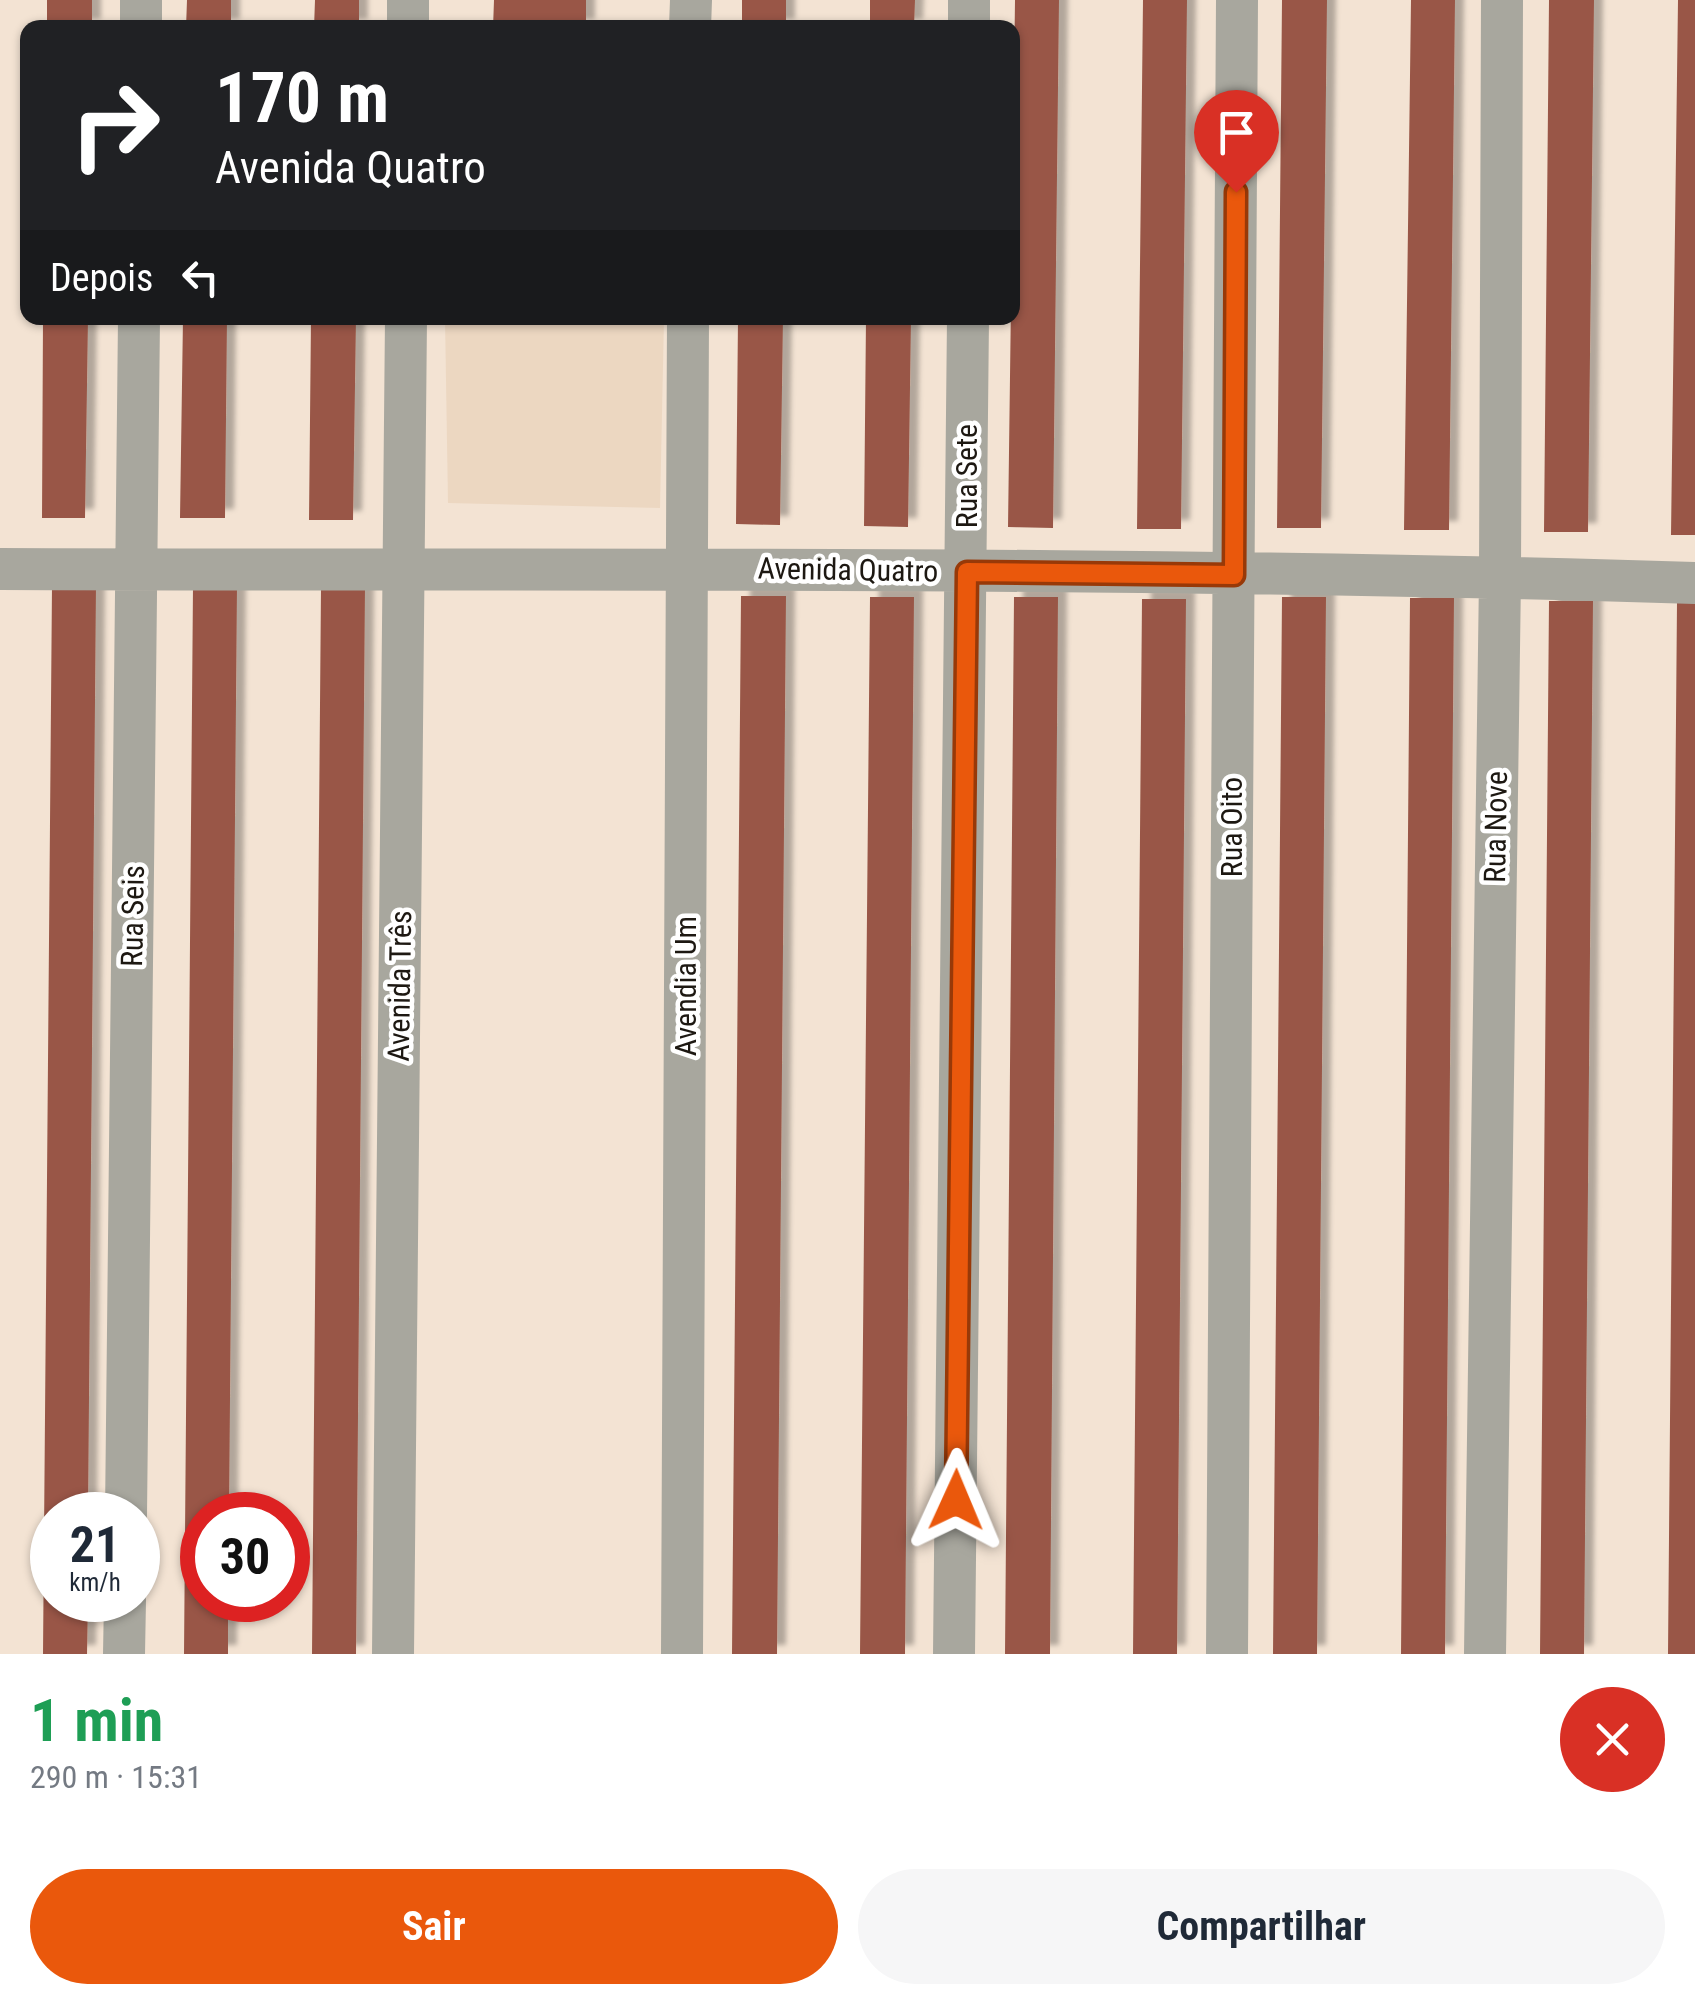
<!DOCTYPE html>
<html lang="pt">
<meta charset="utf-8">
<style>
:root{--surface:#fff;--page:#f6f6f7;--text:#1f2937;--muted:#747a83;--accent:#ea580c}
body{margin:0;font-family:"Roboto Condensed",sans-serif;background:var(--page);color:var(--text);height:100vh;display:flex;flex-direction:column;font-size:38px;white-space:nowrap}
*{box-sizing:border-box;margin:0}
p{font-size:32px;color:var(--muted)}
.icon{flex:none;width:55px;height:55px;fill:none;stroke:currentColor;stroke-width:2;stroke-linecap:round;stroke-linejoin:round}
.map{position:relative;height:1654px;overflow:hidden}
.details{display:flex;flex-direction:column;background:var(--surface);flex:1}
.details>*{flex:none}
.top-card{position:absolute;left:20px;top:20px;width:1000px;height:305px;border-radius:20px;box-shadow:0 2px 8px #0004;background:#202124;color:#fff;overflow:hidden}
.speed{position:absolute;left:30px;top:1492px;display:flex;gap:20px;font-size:50px;font-weight:700;text-align:center}
.speed>*{display:grid;place-content:center;width:130px;height:130px;border-radius:50%;background:var(--surface);box-shadow:0 2px 8px #0004;line-height:1}
.speed small{font-size:25px;font-weight:400}
.speed .limit{border:15px solid #d22;background:#fff;color:#111}
.pin{position:absolute;display:grid;place-items:center;width:85px;height:85px;color:#fff;margin:-102px -42px;border-radius:50% 50% 50% 0;rotate:-45deg;box-shadow:0 0 10px #0007}
.pin .icon{rotate:45deg}
.me{position:absolute;width:110px;margin:-55px;rotate:1deg;stroke-linejoin:round;filter:drop-shadow(0 0 8px #0008)}
.turn{display:flex;align-items:center;gap:35px;height:210px;padding:0 30px;font-size:45px}
.turn .icon{width:130px;height:130px;stroke-width:2.5}
.turn b{display:block;font-size:70px;line-height:85px}
.then{display:flex;align-items:center;height:95px;padding:0 30px;background:#0003;gap:20px;font-size:38px}
.round{display:grid;place-items:center;flex:none;width:105px;height:105px;border-radius:52px;background:var(--page)}
.overview{display:flex;align-items:center;justify-content:space-between;height:170px;padding:0 30px}
h1{font-size:60px;font-weight:700;line-height:75px;color:#1e9e55}
.button{display:flex;gap:20px;margin-top:auto;padding:20px 30px}
.button a{flex:1;height:115px;border-radius:60px;background:var(--accent);color:#fff;font-size:40px;font-weight:700;line-height:115px;text-align:center}
.button a+a{background:var(--page);color:var(--text)}
.map>svg:first-child{display:block}
.built{fill:#ecd7c1}
.building{fill:#995747;filter:url(#shadow)}
.lines{fill:none;stroke-linecap:round;stroke-linejoin:round}
.minor{stroke:#a8a79e;stroke-width:42}
.route-casing{stroke:#983908;stroke-width:25}
.route{stroke:#ea580c;stroke-width:18}
.labels{text-anchor:middle;stroke-width:9;stroke-linejoin:round;paint-order:stroke}
.street-label{font-size:30px;fill:#1d1812;stroke:#fff}
</style>
<div class="map">
<svg width="1695" height="1654" viewBox="0 0 1695 1654">
<defs>
<filter id="shadow"><feDropShadow dx="9" dy="-9" stdDeviation="2.5" flood-color="#0004"/></filter>
</defs>
<rect width="100%" height="100%" fill="#f3e3d3"/>
<path class="built" d="M 445,318 L 664,318 L 660,508 L 448,503 Z"/>
<path class="building" d="M 47,0 L 92,0 L 92,28 L 47,28 Z
M 187,0 L 231,0 L 231,28 L 186,28 Z
M 315,0 L 359,0 L 359,28 L 314,28 Z
M 494,0 L 586,0 L 586,28 L 493,28 Z
M 742,0 L 786,0 L 786,28 L 742,28 Z
M 870,0 L 915,0 L 914,28 L 870,28 Z
M 1015,0 L 1059,0 L 1053,528 L 1008,527 Z
M 1143,0 L 1187,0 L 1181,529 L 1137,529 Z
M 1282,0 L 1327,0 L 1321,528 L 1277,528 Z
M 1411,0 L 1455,0 L 1449,530 L 1404,530 Z
M 1549,0 L 1594,0 L 1588,532 L 1544,532 Z
M 1678,0 L 1695,0 L 1695,535 L 1671,535 Z
M 43,318 L 88,318 L 85,518 L 42,518 Z
M 183,318 L 227,318 L 225,518 L 180,518 Z
M 311,318 L 356,318 L 353,520 L 309,520 Z
M 738,318 L 783,318 L 780,525 L 736,524 Z
M 866,318 L 911,318 L 908,527 L 864,526 Z
M 52,585 L 96,585 L 88,1515 L 52,1515 L 52,1600 L 88,1600 L 87,1654 L 43,1654 Z
M 193,586 L 237,586 L 229,1515 L 202,1515 L 202,1600 L 228,1600 L 228,1654 L 184,1654 Z
M 321,587 L 365,587 L 356,1654 L 312,1654 Z
M 741,596 L 786,596 L 777,1654 L 732,1654 Z
M 870,597 L 914,597 L 905,1654 L 860,1654 Z
M 1014,597 L 1058,597 L 1050,1654 L 1005,1654 Z
M 1282,597 L 1326,597 L 1317,1654 L 1273,1654 Z
M 1410,598 L 1454,598 L 1445,1654 L 1401,1654 Z
M 1142,599 L 1186,599 L 1177,1654 L 1133,1654 Z
M 1549,601 L 1593,601 L 1584,1654 L 1540,1654 Z
M 1677,602 L 1695,602 L 1695,1654 L 1668,1654 Z"/>
<g class="lines">
<path class="minor" d="M 141,28 L 141,0
M 408,28 L 408,0
M 690,28 L 691,0
M 969,28 L 969,0
M 0,569 C 565,571 1130,565 1695,583
M 126,1515 L 139,318
M 124,1654 L 125,1600
M 393,1654 L 406,318
M 682,1654 L 688,318
M 954,1654 L 968,318
M 1227,1654 L 1237,0
M 1485,1654 L 1500,577 L 1502,0"/>
</g>
<g class="lines">
<defs>
<path id="route" d="M 956,1500 L 967,572 L 1234,575 L 1236,192"/>
</defs>
<use href="#route" class="route-casing"/>
<use href="#route" class="route"/>
</g>
<g class="labels">
<g class="street-label">
<text transform="translate(967 476) rotate(-90)" y="10">Rua Sete</text>
<text transform="translate(848 570) rotate(1)" y="10">Avenida Quatro</text>
<text transform="translate(1232 827) rotate(-90)" y="10">Rua Oito</text>
<text transform="translate(1496 827) rotate(-89)" y="10">Rua Nove</text>
<text transform="translate(133 916) rotate(-89)" y="10">Rua Seis</text>
<text transform="translate(400 986) rotate(-89)" y="10">Avenida Três</text>
<text transform="translate(686 986) rotate(-90)" y="10">Avendia Um</text>
</g>
</g>
</svg>
<div class="speed"><div>21<small>km/h</small></div><div class="limit">30</div></div>
<div class="pin" style="left:1236px;top:192px;background:#d93025"><svg class="icon" aria-label="arrive" viewBox="0 0 24 24"><path d="M6 21V4h12l-3 4 3 4H6"/></svg></div>
<svg class="me" style="left:956px;top:1500px" viewBox="-20 -20 40 40"><path d="M0-17L14 15 0 8-14 15z" fill="#ea580c" stroke="#fff" stroke-width="4"/></svg>
<div class="top-card">
<div class="turn"><svg class="icon" aria-label="right" viewBox="0 0 24 24"><path d="M7 20v-9h11M14 6l5 5-5 5"/></svg><div><b>170 m</b>Avenida Quatro</div></div>
<div class="then">Depois<svg class="icon" aria-label="left" viewBox="0 0 24 24"><path d="M17 20v-9H6M10 6l-5 5 5 5"/></svg></div>
</div>
</div>
<section class="details">
<div class="overview"><div><h1>1 min</h1><p>290 m · 15:31</p></div><a class="round" style="background:#d93025;color:#fff"><svg class="icon" aria-label="close" viewBox="0 0 24 24"><path d="M6 6l12 12M18 6L6 18"/></svg></a></div>
<div class="button"><a>Sair</a><a>Compartilhar</a></div>
</section>
